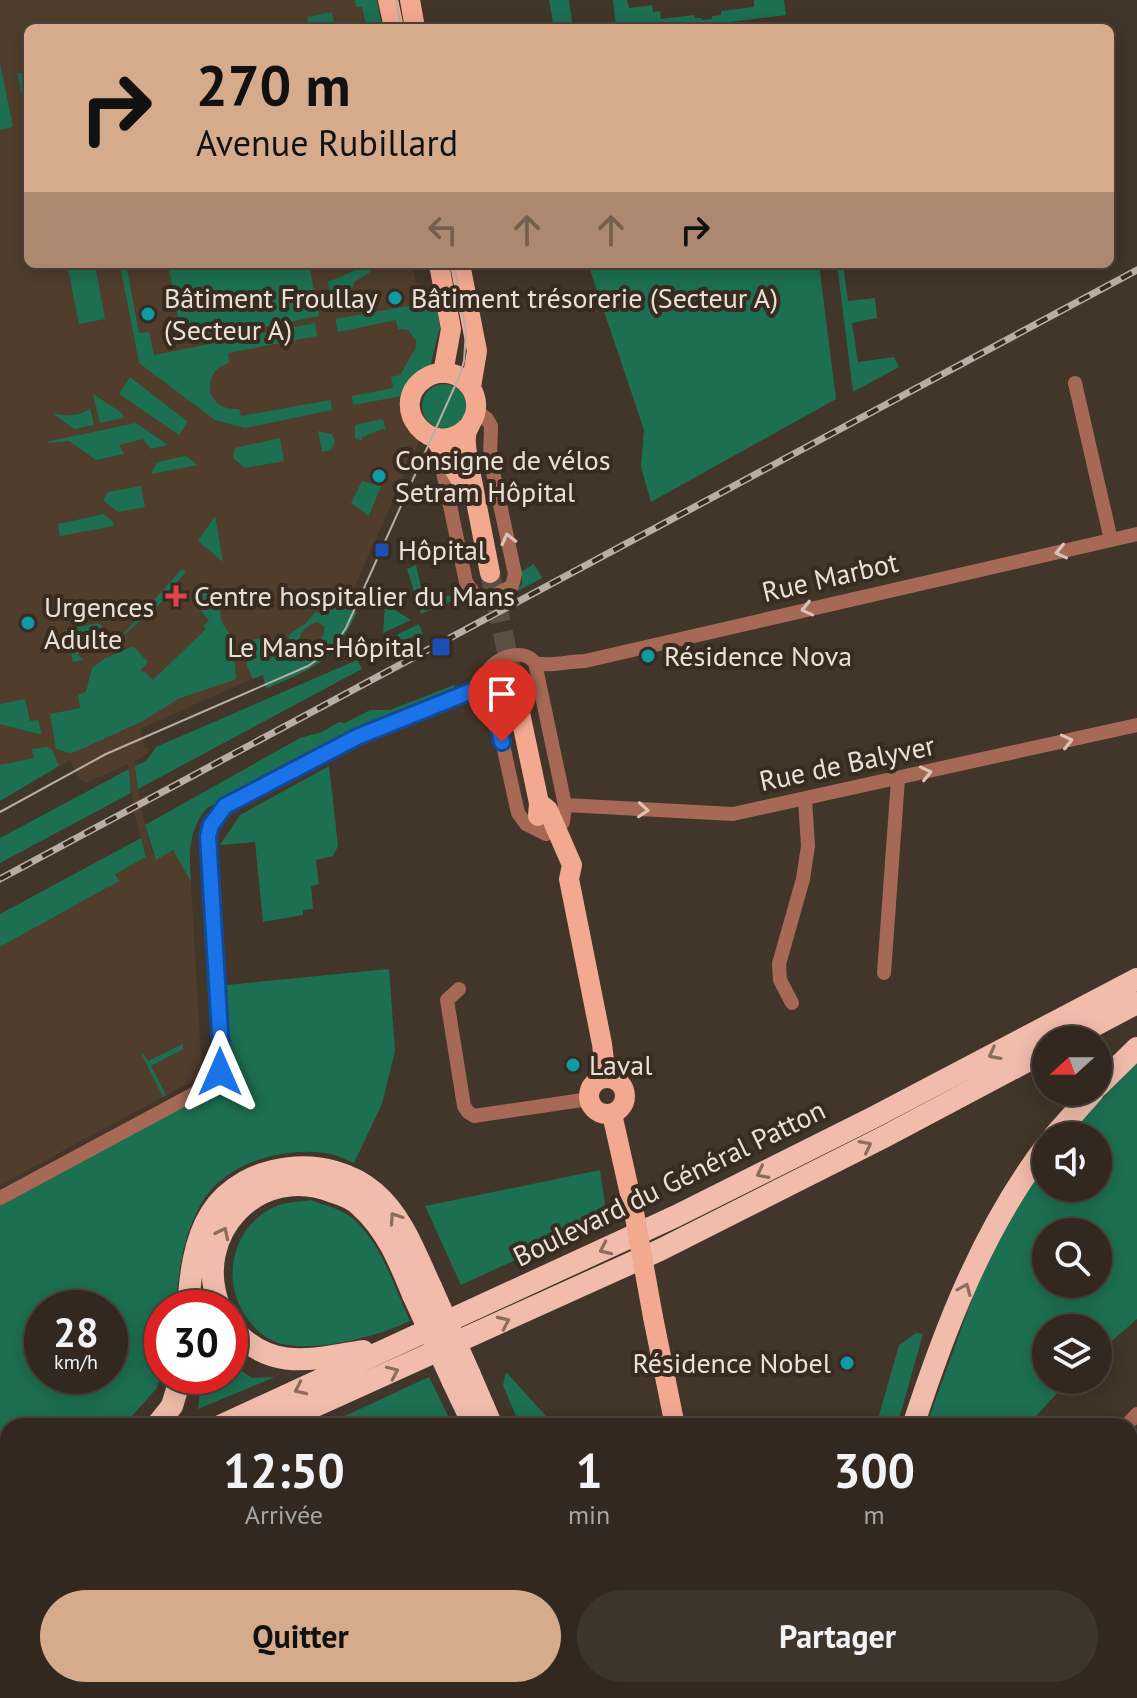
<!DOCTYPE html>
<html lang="fr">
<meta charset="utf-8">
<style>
:root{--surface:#32281f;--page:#3d342c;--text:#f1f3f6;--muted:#a8a6a4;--line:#4d443d;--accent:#d6ab8b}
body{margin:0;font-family:"PT Sans",sans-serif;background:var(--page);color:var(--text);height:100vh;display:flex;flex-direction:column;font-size:30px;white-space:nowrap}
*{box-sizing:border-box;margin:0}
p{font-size:26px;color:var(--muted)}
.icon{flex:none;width:44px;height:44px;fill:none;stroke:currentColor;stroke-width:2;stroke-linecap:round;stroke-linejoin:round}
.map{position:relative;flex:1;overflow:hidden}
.sheet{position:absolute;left:0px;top:1418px;width:1138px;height:280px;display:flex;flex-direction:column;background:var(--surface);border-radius:24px 24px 0 0;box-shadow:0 4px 20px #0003,0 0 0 2px var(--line)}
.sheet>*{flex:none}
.banner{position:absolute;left:24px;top:24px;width:1090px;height:244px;border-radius:12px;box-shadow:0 4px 20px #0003,0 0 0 2px var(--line);background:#d6ab8b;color:#111;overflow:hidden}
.needle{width:52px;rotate:249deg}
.fabs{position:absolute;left:1032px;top:1026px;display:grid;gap:16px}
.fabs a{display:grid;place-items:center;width:80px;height:80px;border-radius:50%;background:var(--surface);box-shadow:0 4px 20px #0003,0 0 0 2px var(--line);font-size:40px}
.speed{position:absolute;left:24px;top:1290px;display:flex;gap:16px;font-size:40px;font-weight:700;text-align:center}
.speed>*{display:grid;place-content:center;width:104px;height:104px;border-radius:50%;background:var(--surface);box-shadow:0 4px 20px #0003,0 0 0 2px var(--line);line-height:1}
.speed small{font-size:20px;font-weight:400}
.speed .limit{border:12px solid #d22;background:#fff;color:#111}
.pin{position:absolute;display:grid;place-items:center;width:68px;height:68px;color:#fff;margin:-82px -34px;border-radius:50% 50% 50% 0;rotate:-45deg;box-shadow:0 0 8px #0007}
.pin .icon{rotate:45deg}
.me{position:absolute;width:88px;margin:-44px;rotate:0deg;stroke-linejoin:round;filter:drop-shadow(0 0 6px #0008)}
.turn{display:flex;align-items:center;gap:28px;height:168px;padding:0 40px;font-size:36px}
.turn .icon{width:104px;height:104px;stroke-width:2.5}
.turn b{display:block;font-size:56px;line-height:68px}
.lanes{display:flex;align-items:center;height:76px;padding:0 40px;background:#0003;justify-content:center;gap:40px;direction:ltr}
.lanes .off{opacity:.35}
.eta{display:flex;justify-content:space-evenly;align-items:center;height:136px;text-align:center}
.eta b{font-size:48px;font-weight:600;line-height:56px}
.primary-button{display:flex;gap:16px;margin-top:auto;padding:16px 40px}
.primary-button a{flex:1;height:92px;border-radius:48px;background:var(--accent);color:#111;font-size:32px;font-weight:600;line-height:92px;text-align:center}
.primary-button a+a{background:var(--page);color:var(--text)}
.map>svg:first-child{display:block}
.built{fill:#503d2c}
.green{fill:#1d6f51;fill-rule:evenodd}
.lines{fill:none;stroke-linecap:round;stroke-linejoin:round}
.primary-tunnel{stroke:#5b4f43;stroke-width:20;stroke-dasharray:20 10;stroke-linecap:butt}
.minor{stroke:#a66955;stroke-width:14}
.primary{stroke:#f3a890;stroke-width:20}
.trunk{stroke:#f1bcab;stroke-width:22}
.tram{stroke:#b9aea5;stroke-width:2}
.rail-casing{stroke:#b9aea5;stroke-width:7}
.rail{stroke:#382b1f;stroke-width:4;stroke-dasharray:12;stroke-linecap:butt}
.primary-bridge{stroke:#f3a890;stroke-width:20}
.trunk-bridge{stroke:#f1bcab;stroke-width:22}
.oneway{stroke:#d9c3b8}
.oneway2{stroke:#8b6c5e}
.route-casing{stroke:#114b97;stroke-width:20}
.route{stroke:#1a73e8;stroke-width:14}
.culture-dot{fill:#0f9aa8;stroke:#382b1f;stroke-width:3}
.transit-dot{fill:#1a4fb4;stroke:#382b1f;stroke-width:3}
.health-dot{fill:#e0444e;stroke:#382b1f;stroke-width:3}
.labels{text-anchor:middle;stroke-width:8;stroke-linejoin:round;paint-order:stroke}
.poi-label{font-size:28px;fill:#eae1d9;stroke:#382b1f;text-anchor:start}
.street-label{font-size:28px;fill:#eae1d9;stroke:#382b1f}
</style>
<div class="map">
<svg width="1137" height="1698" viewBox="0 0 1137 1698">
<rect width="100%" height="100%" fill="#423529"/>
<path class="built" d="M 0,0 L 377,0 L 382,28 L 28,28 L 28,264 L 412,264 L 416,283 L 422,283 L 426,303 L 436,301 L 434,354 L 430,366 L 418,372 L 420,441 L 335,630 L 308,654 L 140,729 L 145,748 L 149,748 L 147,754 L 135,761 L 141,809 L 152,853 L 173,850 L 191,882 L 202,1076 L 0,1185 L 0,947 L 118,881 L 115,874 L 146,856 L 134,812 L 128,764 L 86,783 L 79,778 L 70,760 L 0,801 Z"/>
<path class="green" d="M 355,0 L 377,0 L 382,28 L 367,28 L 362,7 L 356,7 Z
M 549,0 L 569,0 L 573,28 L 554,28 Z
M 613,0 L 627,0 L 629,8 L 652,5 L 653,12 L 660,11 L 661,19 L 694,15 L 695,18 L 701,18 L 702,20 L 712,19 L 712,16 L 721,15 L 721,11 L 754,7 L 754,0 L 784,0 L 786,15 L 682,28 L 616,28 Z
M 332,12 L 335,28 L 309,28 L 307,17 Z
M 0,63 L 13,127 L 0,130 Z
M 17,73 L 25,74 L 28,88 L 28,122 Z
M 67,264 L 95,264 L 105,319 L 79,324 Z
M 168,264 L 309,264 L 319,316 L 183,343 Z
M 588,264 L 819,264 L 836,399 L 651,502 L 641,467 L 644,430 Z
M 837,264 L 843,264 L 848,301 L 875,298 L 877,318 L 852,323 L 858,362 L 894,357 L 899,367 L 853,392 Z
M 368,265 L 371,272 L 354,282 L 352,290 L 346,294 L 330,293 L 328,282 Z
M 127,269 L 139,333 L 149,332 L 154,355 L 315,323 L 317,336 L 228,353 L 229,363 C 215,367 209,377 210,391 C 215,405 225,410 239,409 L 241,416 L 331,400 L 332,410 L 245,428 L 215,420 L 139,363 L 121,270 Z
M 436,301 L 440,327 L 430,366 L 402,396 L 353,405 L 352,396 L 393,388 L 391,377 L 400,375 L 416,347 L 416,340 L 408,330 L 398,329 L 396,320 L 338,332 L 335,319 Z
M 130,377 L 188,422 L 179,435 L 119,394 Z
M422 406a22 22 0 1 1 44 0a22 22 0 1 1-44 0Z
M 93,394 L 122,413 L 124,418 L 100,423 Z
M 90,408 L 94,425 L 74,429 L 52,413 C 67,416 77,418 90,408 Z
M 383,419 L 386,431 L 383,429 L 362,437 L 362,441 L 355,438 L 355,425 Z
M 136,423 L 168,445 L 151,449 L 143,439 L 119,445 L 124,454 L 96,460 L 69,441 L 47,443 L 50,441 Z
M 318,431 L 332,434 L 335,442 L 331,450 L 322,452 Z
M 280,438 L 284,461 L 245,468 L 233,458 L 235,448 Z
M 186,456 L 198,465 L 151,474 L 157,462 Z
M 362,481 L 381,486 L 369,516 L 351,503 Z
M 141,486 L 145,507 L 118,512 L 103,500 L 108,492 Z
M 104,514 L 113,522 L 114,526 L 60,536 L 58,524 Z
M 215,516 L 223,562 L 198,541 Z
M 534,564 L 542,578 L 516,592 L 522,584 L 522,571 Z
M 416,565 L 424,600 L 452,595 L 454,600 L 421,614 L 407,569 Z
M 182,569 L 186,572 L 164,596 L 163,601 L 117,641 Z
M 209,584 L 217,593 L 222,623 L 232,637 L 236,678 L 234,680 L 180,698 L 143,721 L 77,751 L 69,753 L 56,749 L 50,714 L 80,708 L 78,695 L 86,692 L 92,668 L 104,659 L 133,646 L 148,662 L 140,671 L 145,672 L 153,680 L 206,629 L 203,626 L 209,621 L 193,599 Z
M 330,600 L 357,612 C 333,663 315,667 266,689 L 263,675 L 253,679 L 247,666 L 246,641 L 261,638 L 264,650 L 290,645 L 288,635 L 306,623 L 315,612 L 324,613 ZM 317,622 L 324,626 C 326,638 315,647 304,647 L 299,641 C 300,631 308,625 317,622 Z
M 385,604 L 411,620 L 383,633 Z
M 98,623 L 102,626 L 101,635 L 94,631 L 78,655 L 84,660 L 73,662 L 66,630 Z
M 419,624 L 423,634 L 388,644 L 384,641 Z
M 357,660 L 362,669 L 138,789 L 135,766 L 146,761 L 156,747 Z
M 454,685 L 456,690 L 349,730 L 345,738 L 333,739 L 207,808 C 188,829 189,855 191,882 L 173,850 L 156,860 L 145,825 L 300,738 L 322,732 L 339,722 L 345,723 L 370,710 L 390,710 Z
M 25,699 L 30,721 L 38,720 L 42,735 L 0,724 L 0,704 Z
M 47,747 L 52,750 L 59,766 L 0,801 L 0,765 L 34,758 L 32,749 Z
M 329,766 L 338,846 L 333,856 L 316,860 L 319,884 L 311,886 L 313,909 L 303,910 L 303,915 L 263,922 L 255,842 L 220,845 L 240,815 Z
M 129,769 L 131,793 L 0,863 L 0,838 Z
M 141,838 L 146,857 L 115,874 L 119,881 L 0,947 L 0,914 Z
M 389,969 L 395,1051 L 382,1104 L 354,1163 C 347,1160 339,1156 331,1154 C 286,1145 222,1163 200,1206 C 182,1238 179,1273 175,1308 L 162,1308 L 162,1371 L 157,1388 L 123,1426 L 8,1426 L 8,1493 L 0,1496 L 0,1205 L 223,1086 L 230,1076 L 227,985 ZM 42,1308 L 110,1308 L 110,1376 L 42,1376 Z
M 183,1044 L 183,1049 L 151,1066 L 166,1095 L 163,1097 L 142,1055 L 143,1053 L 148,1061 Z
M 1137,1063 L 1137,1319 L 1098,1353 L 1098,1328 L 1046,1328 L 1046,1380 L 1069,1380 L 1027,1426 L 926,1426 L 975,1291 L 996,1246 L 1018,1203 L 1046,1163 L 1046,1188 L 1098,1188 L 1098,1136 L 1067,1136 L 1094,1104 ZM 1046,1232 L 1098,1232 L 1098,1284 L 1046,1284 Z
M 600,1170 L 607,1218 L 461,1285 L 425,1206 Z
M 310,1200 C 324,1205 339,1208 351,1217 C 381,1241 394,1287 410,1321 C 375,1337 316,1353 278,1343 C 266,1339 257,1331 249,1321 C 220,1284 230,1228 274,1207 C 285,1202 298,1202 310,1200 Z
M 916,1333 L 923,1334 L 897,1426 L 876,1426 L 899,1345 Z
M 230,1363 L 252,1378 L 275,1377 L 198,1409 L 202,1376 L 230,1376 Z
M 506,1372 L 555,1426 L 520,1426 L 503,1385 Z
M 429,1377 L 453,1426 L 323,1426 Z
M 8,1594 L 8,1690 L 489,1690 L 487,1694 L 481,1692 L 478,1698 L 0,1698 L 0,1598 Z
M 507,1690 L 618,1690 L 626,1698 L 497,1698 L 500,1693 Z
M 734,1690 L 763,1690 L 768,1698 L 736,1698 Z
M 863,1690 L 1080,1690 L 1085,1698 L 861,1698 Z"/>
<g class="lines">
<path class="primary-tunnel" d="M 490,573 L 512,675"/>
<path class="minor" d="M 1075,383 L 1111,540
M 438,448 L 466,582 L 475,595 L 490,598 L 512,586 L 515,574 L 490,458 L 491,426 L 487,419 L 476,411
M 535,663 C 550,667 569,661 585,661 L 1137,534
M 565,805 L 733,814 L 1137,725
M 546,834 L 526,824 L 518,813 L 487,673 C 495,657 523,647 535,663 L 565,805 L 563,822 L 557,830
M 884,973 L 898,779
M 459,989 L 447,1000 L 464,1106 L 468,1112 L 474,1116 L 589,1099
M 792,1003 L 780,980 L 779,964 L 803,879 L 808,846 L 805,800
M 0,1198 L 203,1089 C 213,1083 219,1077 222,1065 L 208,836 L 211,825 L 225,806 L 357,737 L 489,684
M 1126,1426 L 1137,1414
M 1130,1612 L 1137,1616"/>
<path class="primary" d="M 388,0 L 394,28
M 410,0 L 415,28
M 439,264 L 451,329 L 443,373
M 460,264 L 477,351 L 471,387
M 468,427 C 432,463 386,406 424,379 C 431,374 440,372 448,373 C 467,376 480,395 475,414 C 473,422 466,428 466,437 C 465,443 467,450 467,455 L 490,573
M 434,437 L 468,491
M 512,675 L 539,803 L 538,816
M 539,803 L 548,810 L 572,865 L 569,879 L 602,1044 L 606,1078
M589 1096a18 18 0 1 1 36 0a18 18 0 1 1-36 0Z
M 612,1114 L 634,1212
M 653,1317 L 675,1426
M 722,1690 L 724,1698
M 779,1690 L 783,1698"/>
<path class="trunk" d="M 1067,1040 L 1137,1003
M 1098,1086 L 1137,1048
M 1054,1136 L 1093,1092
M 188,1308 C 190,1277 194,1240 211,1213 C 245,1160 330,1153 375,1193 C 403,1217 416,1255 431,1287
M 220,1308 C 190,1234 259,1162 333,1192 C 343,1195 353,1199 360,1206 C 387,1230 400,1263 413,1295
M 230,1325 C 267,1372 311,1360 363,1351
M 470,1375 L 492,1426
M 453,1382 L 474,1426
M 156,1426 L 172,1406 L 181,1376
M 220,1426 L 676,1216 L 874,1117 L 1137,979
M 271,1426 L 660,1250 L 884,1137 L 1046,1051
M 913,1426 C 945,1328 983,1229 1046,1146
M 0,1533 L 8,1528
M 0,1557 L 8,1553
M 675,1690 L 684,1698
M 820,1698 L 823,1690
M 845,1698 L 847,1690"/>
<path class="tram" d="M 396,0 L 401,28
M 0,812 L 106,754 L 308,666 L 331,650 L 346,628 L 459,377 L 464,361 L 466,331 L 454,264"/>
<defs>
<path id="rail" d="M 0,879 L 1137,270"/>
</defs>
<use href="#rail" class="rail-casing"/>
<use href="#rail" class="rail"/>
<path class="primary-bridge" d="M 634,1212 L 653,1317"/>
<path class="trunk-bridge" d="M 431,1287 L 470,1375
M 413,1295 L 453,1382"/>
</g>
<defs><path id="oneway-chevron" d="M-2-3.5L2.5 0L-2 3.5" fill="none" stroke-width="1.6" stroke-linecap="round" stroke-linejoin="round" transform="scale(2)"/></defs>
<g class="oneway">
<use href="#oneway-chevron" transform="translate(508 539) rotate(-103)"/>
<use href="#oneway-chevron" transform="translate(1061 552) rotate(167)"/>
<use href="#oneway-chevron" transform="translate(807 609) rotate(167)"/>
<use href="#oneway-chevron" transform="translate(1067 741) rotate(-13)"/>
<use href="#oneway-chevron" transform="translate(926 773) rotate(-13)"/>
<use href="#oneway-chevron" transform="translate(643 810) rotate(4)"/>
</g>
<g class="oneway2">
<use href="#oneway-chevron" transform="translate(994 1054) rotate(152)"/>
<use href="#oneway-chevron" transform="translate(866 1146) rotate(-27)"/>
<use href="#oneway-chevron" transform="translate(762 1173) rotate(153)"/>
<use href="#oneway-chevron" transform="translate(395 1218) rotate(-124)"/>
<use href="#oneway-chevron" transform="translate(223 1233) rotate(-64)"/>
<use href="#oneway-chevron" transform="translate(605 1249) rotate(155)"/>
<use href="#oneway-chevron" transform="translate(965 1289) rotate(-67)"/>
<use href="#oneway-chevron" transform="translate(504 1322) rotate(-25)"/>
<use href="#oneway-chevron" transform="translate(393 1372) rotate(-24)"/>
<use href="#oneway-chevron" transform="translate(300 1389) rotate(155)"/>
</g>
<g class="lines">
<defs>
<path id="route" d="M 220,1072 L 222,1065 L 208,836 L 211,825 L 225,806 L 357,737 L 489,684 L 502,742"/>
</defs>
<use href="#route" class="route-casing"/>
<use href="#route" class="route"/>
</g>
<g class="culture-dot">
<circle cx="395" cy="298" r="8"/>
<circle cx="148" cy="314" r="8"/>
<circle cx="379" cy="476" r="8"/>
<circle cx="28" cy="623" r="8"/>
<circle cx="648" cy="656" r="8"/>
<circle cx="573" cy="1065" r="8"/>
<circle cx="847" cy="1363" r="8"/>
</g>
<g class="transit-dot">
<rect x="374" y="542" width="16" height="16" rx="4"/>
<rect x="431" y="637" width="20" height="20" rx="4"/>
</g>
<path class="health-dot" d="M172 584h8v8h8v8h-8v8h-8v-8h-8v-8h8z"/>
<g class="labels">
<g class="poi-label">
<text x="164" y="308">Bâtiment Froullay<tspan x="164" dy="32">(Secteur A)</tspan></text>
<text x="411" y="308">Bâtiment trésorerie (Secteur A)</text>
<text x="395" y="470">Consigne de vélos<tspan x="395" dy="32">Setram Hôpital</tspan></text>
<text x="398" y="560">Hôpital</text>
<text x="194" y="606">Centre hospitalier du Mans</text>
<text x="44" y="617">Urgences<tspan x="44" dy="32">Adulte</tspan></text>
<text x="423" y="657" text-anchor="end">Le Mans-Hôpital</text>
<text x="664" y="666">Résidence Nova</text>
<text x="589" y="1075">Laval</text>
<text x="831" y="1373" text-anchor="end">Résidence Nobel</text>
</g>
<g class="street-label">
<text transform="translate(830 577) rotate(-13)" y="10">Rue Marbot</text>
<text transform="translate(847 763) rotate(-12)" y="10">Rue de Balyver</text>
<text transform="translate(669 1183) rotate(-26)" y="10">Boulevard du Général Patton</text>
</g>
</g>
</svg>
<div class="fabs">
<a><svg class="needle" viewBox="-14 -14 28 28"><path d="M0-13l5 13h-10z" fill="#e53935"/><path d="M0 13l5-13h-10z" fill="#a8a6a4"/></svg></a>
<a><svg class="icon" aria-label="sound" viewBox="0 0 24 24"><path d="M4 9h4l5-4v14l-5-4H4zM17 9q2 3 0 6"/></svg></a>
<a><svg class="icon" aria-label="search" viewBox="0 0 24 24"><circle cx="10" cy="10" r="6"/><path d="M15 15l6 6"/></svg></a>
<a><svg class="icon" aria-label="layers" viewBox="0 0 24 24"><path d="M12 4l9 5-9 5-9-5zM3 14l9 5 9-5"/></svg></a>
</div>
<div class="speed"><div>28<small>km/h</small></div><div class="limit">30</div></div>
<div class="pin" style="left:502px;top:742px;background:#d93025"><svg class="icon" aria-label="arrive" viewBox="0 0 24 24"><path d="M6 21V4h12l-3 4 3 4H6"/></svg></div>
<svg class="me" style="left:220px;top:1072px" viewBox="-20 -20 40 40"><path d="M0-17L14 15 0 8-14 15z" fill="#1a73e8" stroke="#fff" stroke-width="4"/></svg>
<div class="banner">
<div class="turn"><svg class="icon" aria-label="right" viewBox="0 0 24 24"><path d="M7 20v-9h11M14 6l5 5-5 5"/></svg><div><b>270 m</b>Avenue Rubillard</div></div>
<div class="lanes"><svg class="icon off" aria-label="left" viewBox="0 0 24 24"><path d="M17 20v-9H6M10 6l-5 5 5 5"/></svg><svg class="icon off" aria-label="ahead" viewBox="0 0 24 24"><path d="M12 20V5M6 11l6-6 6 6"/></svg><svg class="icon off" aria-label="ahead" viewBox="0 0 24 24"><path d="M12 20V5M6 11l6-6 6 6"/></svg><svg class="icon" aria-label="right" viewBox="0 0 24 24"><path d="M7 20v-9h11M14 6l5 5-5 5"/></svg></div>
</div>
<section class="sheet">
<div class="eta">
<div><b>12:50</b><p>Arrivée</p></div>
<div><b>1</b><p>min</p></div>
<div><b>300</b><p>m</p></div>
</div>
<div class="primary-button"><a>Quitter</a><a>Partager</a></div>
</section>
</div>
